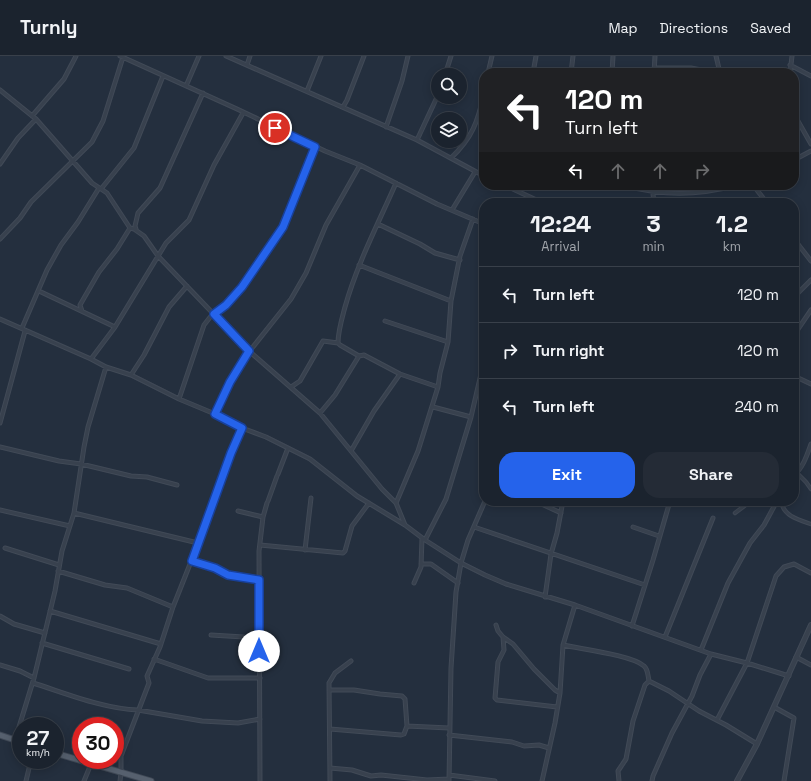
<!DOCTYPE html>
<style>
:root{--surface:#1b232e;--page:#242b36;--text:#f1f3f6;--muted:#a0a4aa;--line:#39404a;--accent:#2563eb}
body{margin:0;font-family:"Space Grotesk",sans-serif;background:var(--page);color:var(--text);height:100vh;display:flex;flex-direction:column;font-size:15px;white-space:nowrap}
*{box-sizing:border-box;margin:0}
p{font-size:13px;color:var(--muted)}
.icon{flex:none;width:22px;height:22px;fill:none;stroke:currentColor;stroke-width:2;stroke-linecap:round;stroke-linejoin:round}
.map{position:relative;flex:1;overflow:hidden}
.details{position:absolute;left:479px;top:142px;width:320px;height:308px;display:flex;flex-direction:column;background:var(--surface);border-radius:16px;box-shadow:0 2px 10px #0003,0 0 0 1px var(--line)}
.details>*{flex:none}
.guide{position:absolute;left:479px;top:12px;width:320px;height:122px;border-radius:16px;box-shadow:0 2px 10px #0003,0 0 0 1px var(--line);background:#202124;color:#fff;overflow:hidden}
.buttons{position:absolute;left:431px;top:12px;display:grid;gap:8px}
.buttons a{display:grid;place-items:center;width:36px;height:36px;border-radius:50%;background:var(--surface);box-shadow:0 2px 10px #0003,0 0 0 1px var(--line);font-size:20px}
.speed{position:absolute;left:12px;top:661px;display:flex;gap:8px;font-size:20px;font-weight:700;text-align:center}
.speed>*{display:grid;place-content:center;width:52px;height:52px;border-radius:50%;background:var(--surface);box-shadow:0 2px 10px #0003,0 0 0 1px var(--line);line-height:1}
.speed small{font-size:10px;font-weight:400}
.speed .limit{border:6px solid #d22;background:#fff;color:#111}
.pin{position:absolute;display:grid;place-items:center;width:34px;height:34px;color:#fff;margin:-17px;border:2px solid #fff;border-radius:50%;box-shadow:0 1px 4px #0007}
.me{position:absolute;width:44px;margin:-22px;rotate:0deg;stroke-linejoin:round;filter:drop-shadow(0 0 3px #0008)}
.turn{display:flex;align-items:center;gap:14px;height:84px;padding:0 20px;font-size:18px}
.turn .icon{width:52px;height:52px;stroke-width:2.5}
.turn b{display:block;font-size:28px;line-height:34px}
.lanes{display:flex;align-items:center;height:38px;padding:0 20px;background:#0003;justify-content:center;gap:20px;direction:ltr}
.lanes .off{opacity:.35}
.eta{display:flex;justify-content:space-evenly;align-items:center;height:68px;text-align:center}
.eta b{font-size:24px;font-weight:700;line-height:28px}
.primary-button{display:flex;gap:8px;margin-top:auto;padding:8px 20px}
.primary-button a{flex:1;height:46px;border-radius:16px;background:var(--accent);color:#fff;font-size:16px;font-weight:700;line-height:46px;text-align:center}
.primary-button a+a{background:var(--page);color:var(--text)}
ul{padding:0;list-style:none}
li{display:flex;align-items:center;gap:12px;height:56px;padding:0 20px;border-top:1px solid var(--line)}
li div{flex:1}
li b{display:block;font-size:15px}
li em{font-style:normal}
header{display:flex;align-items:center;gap:24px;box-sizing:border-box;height:56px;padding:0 20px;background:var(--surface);border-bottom:1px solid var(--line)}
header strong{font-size:19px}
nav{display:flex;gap:22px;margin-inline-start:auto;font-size:14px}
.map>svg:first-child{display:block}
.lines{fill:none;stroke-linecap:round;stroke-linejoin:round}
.pedestrian-casing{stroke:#414a57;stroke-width:4.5}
.minor-casing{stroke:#414a57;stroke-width:5}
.tertiary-casing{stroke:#414a57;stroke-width:6}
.primary-casing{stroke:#414a57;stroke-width:7}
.pedestrian{stroke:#38414e;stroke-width:2.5}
.minor{stroke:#38414e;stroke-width:3}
.tertiary{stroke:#38414e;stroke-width:4}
.primary{stroke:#56606e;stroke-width:5}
.route-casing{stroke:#184099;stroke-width:10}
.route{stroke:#2563eb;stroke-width:7}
</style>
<header>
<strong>Turnly</strong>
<nav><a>Map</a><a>Directions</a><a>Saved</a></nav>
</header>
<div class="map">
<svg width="811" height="725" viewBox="0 0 811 725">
<rect width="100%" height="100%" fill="#242f3e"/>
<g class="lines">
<defs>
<path id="pedestrian" d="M 794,414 L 806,426 L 811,433
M 781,445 C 783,460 799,464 811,468
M 735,457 L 751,445"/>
<path id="minor" d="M 120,0 L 237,53 L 325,95 L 360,109 L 437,148 L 484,168
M 226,0 L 417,84 L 484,120
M 716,0 L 720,17
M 247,9 L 250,0
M 790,9 L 811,20
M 654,12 L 691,12 L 717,17
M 488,17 L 492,0
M 533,17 L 536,0
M 571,17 L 573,0
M 612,17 L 613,0
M 654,17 L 655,0
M 790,17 L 792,0
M 445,19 L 451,0
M 186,30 L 199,0
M 0,34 L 36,63 L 92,127 L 107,137 L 130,172 L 134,173 L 144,180 L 158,200 L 249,295 L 320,357 L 382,433 L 396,447 L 405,469
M 307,35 L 321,0
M 343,51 L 347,44 L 364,0
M 794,58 L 811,88
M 32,60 L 64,23 L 76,0
M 386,71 L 402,25 L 408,0
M 417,84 L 438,39
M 451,102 C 472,82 478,66 484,37
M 794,104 L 811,95
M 0,108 L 18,82 L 36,63
M 396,127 C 378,168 357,208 345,251 C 342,262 338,275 338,287 L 340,289 L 359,300 L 364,299 L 400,318 L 438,331
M 504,129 L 543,147
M 622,129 C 664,140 695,140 738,129
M 652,129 L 654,147
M 753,129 L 767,147
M 101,133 L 134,92 L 163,20
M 452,154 L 475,116
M 378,168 L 420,188 L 435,197 L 460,204
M 134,173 L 136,173 L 135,170 L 138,157 L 160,132 L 203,37
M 0,183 L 20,162 L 31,146 L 92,86 L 103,65 L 123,1
M 794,183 L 811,205
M 359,209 L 451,245
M 41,236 L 115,271
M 796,239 L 811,224
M 82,255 L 80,249 L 99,216 L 117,193 L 130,172
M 0,263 L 91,303 L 106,311 L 131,319 L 179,343 L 215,358 L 242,372 L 266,381 L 310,403 L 357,440 L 405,469 L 425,484 L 461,507 L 485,519 L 506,528 L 575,549 L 711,598 L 747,607 L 789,620
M 385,265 L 448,286
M 22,272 L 47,214 L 61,189 L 78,166 L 99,132
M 794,279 L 811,254
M 91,303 L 115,271 L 166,187 L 189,164 L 214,109 L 243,57
M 131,319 L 144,299 L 169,251 L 187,230
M 794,320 L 811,328
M 291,331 L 300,325 L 323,285 L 338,287
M 179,343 L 204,269 L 211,260 L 232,244 L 242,231 L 283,171 L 315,91
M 433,351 L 471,361
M 320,357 L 335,339 L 359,300
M 215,358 L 241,306 L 291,243 L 306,217 L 326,169 L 360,109
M 0,367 L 25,275
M 0,391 L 59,405 L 81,408 L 131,420 L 147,421 L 177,429
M 351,395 L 374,355 L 400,318
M 278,418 L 288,392
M 794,419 C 803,412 807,399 811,388
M 268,445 L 277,420
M 535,445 L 561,457
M 396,447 L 418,395 L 438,331 L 440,317 L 448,286 L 451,245 L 460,200 L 473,163
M 0,454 L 70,470
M 238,455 L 263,461
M 74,457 L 198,487
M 474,471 L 645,529
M 633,471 L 659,480
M 425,484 L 446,443 L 471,361 L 484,305
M 260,489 L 343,497 L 345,495 L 352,470 L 369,447
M 5,492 L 59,509
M 305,494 L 311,442
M 192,505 L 215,512 L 229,519 L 259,525
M 421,508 L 431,508 L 458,527
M 58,515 L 105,529 L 127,532 L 173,551
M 414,527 L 421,511 L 422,482
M 545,541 L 551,498 L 557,477 L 563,445
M 50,555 L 161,588
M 0,560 L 14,568 L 45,577
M 496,569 L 498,575 L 503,581 L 513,588 L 534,613 L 555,634 L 560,637
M 632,570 L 653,504 L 670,445
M 211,579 L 259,582
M 503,581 L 504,594 L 498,606 L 495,642 L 497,644 L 557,651
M 665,581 L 713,462
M 42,587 L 129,613
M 563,589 C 580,593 632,599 644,610 C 648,613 648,620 649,625
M 701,594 L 728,527 L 750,487 L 764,469 L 777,445
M 796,601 L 811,609
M 154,603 L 208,622 L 260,622
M 0,609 L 20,615 L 34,622
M 33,627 C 65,637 104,653 138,654 L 202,665 L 238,667 L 260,663
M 329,634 L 354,634 L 380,638 L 402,640 L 405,643 L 407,670 L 449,672
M 774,651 L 794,662 L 784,725
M 717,664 L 747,607 L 776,520 L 784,511 L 794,508 L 811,517
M 330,673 L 401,679 L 404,678 L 407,670
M 449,679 L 512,686 L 524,690 L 539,689 L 549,692
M 15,684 L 34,622 L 55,535 L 62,495 L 74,457 L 84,391 L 88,371 L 106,311
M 330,712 L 352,714 L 371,720 L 381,719 L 427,724 L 449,723
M 449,719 L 495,725
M 26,725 L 31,704
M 84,725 L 91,708
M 120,725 L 121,717 L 121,700 L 149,627 L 147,620 L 160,591 L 173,551 L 194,498 L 231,397 L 242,372
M 260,725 L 259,495 L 263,461 L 267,447
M 330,725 L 329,627 L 335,617 L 351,605
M 449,725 L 451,612 L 456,536 L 461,507 L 468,484 L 485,445
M 542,725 L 555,667 L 560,637 L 563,589 L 575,549
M 619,725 L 618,715 L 626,703 L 633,665 L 645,629 L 649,625 L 669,635 L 699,655 L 726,669 L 757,688
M 652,725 L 653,720 L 672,677 L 692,640 L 700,619 L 711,598"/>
<path id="tertiary" d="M 737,725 L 757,688 L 811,569"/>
<path id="primary" d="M 0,679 L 21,686
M 55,697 L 151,725"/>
</defs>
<use href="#pedestrian" class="pedestrian-casing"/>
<use href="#minor" class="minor-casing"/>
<use href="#tertiary" class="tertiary-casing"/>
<use href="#primary" class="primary-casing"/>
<use href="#pedestrian" class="pedestrian"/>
<use href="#minor" class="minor"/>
<use href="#tertiary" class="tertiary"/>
<use href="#primary" class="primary"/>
</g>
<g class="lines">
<defs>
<path id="route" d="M 259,595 L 259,524 L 228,519 L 215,512 L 192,505 L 231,397 L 242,372 L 215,358 L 230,326 L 249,295 L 214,258 L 226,249 L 242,231 L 283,171 L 315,91 L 275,72"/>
</defs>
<use href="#route" class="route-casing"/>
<use href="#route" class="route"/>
</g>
</svg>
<div class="buttons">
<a><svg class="icon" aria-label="search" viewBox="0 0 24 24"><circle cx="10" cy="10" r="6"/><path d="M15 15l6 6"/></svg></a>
<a><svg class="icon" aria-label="layers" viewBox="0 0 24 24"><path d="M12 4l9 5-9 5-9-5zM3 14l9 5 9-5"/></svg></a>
</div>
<div class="speed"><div>27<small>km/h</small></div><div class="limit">30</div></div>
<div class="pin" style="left:275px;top:72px;background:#d93025"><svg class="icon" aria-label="arrive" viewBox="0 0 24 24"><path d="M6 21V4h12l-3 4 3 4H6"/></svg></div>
<svg class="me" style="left:259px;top:595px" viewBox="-20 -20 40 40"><circle r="19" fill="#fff"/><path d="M0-13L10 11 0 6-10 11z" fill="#2563eb"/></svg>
<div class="guide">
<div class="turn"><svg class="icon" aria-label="left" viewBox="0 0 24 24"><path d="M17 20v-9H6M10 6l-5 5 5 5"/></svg><div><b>120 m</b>Turn left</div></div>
<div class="lanes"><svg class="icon" aria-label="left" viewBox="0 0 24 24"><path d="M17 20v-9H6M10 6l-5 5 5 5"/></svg><svg class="icon off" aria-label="ahead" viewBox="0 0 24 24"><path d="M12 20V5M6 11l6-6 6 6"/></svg><svg class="icon off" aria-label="ahead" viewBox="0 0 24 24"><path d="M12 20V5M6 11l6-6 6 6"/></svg><svg class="icon off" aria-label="right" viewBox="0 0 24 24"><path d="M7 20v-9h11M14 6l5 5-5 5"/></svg></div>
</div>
<section class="details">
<div class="eta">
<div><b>12:24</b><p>Arrival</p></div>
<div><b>3</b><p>min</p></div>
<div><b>1.2</b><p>km</p></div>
</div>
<ul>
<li><svg class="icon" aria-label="left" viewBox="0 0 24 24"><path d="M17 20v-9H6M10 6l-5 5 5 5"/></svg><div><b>Turn left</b></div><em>120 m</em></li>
<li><svg class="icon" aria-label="right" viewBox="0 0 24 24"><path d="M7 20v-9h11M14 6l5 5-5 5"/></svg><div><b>Turn right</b></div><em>120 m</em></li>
<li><svg class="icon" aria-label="left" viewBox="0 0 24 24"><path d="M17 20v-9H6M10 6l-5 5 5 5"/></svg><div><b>Turn left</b></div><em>240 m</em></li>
</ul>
<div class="primary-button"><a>Exit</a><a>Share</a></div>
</section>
</div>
